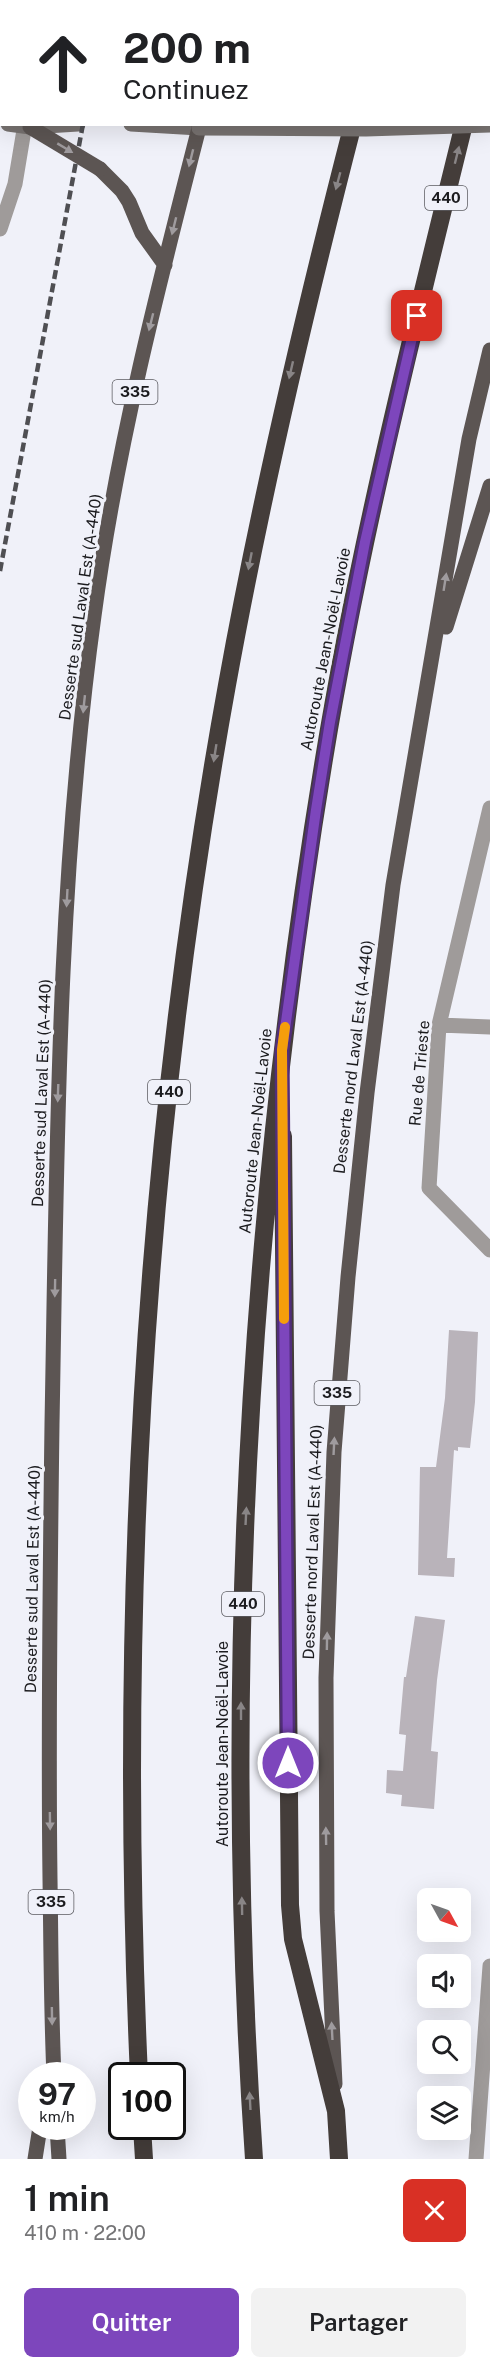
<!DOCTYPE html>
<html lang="fr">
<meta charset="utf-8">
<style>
:root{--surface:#fff;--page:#f2f2f2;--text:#202124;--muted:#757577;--accent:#7d46bc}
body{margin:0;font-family:"Public Sans",sans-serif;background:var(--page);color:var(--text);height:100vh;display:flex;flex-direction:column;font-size:22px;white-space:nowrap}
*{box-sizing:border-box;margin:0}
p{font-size:20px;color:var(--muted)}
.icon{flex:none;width:33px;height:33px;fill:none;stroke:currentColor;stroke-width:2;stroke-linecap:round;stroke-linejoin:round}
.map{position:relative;height:2159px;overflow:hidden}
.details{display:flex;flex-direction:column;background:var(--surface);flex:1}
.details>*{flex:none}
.hud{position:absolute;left:0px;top:0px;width:490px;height:126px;box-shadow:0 6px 24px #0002;background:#fff;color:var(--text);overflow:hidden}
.needle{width:39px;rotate:130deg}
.fabs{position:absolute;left:417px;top:1888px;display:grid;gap:12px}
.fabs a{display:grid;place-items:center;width:54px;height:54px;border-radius:9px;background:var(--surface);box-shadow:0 6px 24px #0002;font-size:30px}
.speed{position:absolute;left:18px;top:2062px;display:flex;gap:12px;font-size:30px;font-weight:700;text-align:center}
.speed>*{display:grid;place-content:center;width:78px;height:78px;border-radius:50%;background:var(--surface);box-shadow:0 6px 24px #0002;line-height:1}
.speed small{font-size:15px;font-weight:400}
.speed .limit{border:3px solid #111;border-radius:9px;background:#fff;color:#111}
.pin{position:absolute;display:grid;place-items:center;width:51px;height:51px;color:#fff;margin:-26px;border-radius:12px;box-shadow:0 3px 9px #0006}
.me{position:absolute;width:66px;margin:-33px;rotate:0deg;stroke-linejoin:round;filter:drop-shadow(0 0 4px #0008)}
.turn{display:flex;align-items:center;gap:21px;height:126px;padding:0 24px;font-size:27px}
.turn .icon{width:78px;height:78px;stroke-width:2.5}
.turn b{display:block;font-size:42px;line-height:51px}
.round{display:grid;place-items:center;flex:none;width:63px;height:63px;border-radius:9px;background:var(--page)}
.overview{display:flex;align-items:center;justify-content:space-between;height:102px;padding:0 24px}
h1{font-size:36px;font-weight:600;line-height:45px}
.cta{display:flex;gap:12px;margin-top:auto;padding:12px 24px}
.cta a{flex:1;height:69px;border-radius:9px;background:var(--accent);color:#fff;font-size:24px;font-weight:600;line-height:69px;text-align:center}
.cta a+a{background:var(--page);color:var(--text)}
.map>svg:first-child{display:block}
.building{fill:#b9b3ba}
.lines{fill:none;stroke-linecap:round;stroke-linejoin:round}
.path{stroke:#838388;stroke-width:4;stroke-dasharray:3 4.5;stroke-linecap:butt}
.street{stroke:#9f9b9a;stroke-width:15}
.secondary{stroke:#777270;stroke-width:15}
.primary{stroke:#5c5553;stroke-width:15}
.highway{stroke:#443d3a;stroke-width:18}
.rail{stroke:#4f4f53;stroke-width:4.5;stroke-dasharray:9 4.5;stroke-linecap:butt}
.secondary-bridge{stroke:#777270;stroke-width:15}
.primary-bridge{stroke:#5c5553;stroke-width:15}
.oneway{fill:#9f9b9e}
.oneway2{fill:#898586}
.route-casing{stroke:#512e7a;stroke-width:15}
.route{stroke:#7d46bc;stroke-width:10}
.slow{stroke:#f59e0b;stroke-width:10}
.labels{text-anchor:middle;stroke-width:6;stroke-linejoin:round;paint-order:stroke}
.shield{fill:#f0f1f9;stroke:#5b5b60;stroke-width:1.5}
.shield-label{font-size:15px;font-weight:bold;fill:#1b1b1e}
.street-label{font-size:16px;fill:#1b1b1e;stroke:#f0f1f9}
</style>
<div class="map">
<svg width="490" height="2159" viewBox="0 0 490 2159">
<rect width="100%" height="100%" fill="#f0f1f9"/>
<path class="building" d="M 449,1330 L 478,1332 L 475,1402 L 470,1448 L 458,1447 L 458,1451 L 454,1450 L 447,1558 L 455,1558 L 454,1577 L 418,1575 L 420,1467 L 436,1467 L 445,1398 Z
M 415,1616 L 445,1620 L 437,1680 L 431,1751 L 438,1752 L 434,1809 L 401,1806 L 402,1795 L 386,1793 L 387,1770 L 403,1771 L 406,1735 L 399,1734 L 404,1677 L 406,1677 Z"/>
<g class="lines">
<path class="path" d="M 0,12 L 2,12"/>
<path class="street" d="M 44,2 L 44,0
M 0,229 L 15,184 L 25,124
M 490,808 L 439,1025 L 429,1188 L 490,1250
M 439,1025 L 490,1027
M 476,2159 L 490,1966"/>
<path class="secondary" d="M 489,64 L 490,64
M 131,124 L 199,128
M 30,127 L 78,124"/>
<path class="primary" d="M 100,169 L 122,191 L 129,202 L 142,233 L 165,265
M 446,627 L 490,486
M 54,2076 C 51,2010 51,1944 50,1879 C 48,1727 50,1576 52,1424 C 57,1155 57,884 94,616 C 116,450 158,287 200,124
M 335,2084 L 327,1911 L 326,1678 L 334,1452 L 348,1277 L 367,1093 L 393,885 L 469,439 L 490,350
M 57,2127 L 59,2159
M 35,2159 L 40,2127"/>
<path class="highway" d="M 192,2 L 194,0
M 232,2 L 233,0
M 384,2 L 384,0
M 489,27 L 490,23
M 0,53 L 2,52
M 283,1136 L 290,1905 L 293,1939 L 336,2111 L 339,2159
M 139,2076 C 118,1611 144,1143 227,685 C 261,496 305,310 353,124
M 142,2127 L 144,2159
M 254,2159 C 222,1692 248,1221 324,759 C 359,545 412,335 464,124"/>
<path class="rail" d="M 105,2 L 105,0
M 0,571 L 83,124"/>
<path class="secondary-bridge" d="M 8,124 L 30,127
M 199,128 L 366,129 L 490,125"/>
<path class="primary-bridge" d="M 30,127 L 100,169"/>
</g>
<defs><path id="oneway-solid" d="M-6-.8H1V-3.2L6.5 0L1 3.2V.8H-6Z" transform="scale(1.5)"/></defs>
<g class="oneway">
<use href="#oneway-solid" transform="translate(65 148) rotate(31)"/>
<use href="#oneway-solid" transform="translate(191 158) rotate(104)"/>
<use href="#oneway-solid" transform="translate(174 226) rotate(104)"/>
<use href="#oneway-solid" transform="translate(151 322) rotate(104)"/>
<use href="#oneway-solid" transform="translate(445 582) rotate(-81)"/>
<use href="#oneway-solid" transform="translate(84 704) rotate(96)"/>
<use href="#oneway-solid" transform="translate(67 898) rotate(93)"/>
<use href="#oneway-solid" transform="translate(58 1093) rotate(92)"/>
<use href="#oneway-solid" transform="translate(55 1288) rotate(91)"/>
<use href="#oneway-solid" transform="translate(334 1446) rotate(-87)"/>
<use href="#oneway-solid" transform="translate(327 1641) rotate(-89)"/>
<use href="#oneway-solid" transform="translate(50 1821) rotate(89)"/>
<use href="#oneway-solid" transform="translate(326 1836) rotate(-91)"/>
<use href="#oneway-solid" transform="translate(52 2016) rotate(89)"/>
<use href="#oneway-solid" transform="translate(332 2031) rotate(-93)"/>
</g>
<g class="oneway2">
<use href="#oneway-solid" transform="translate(457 155) rotate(-76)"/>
<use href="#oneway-solid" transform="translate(338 181) rotate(105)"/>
<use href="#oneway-solid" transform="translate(291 370) rotate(103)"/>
<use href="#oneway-solid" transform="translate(250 561) rotate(101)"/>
<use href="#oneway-solid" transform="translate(215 753) rotate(99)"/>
<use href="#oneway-solid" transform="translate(246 1516) rotate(-87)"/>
<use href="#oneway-solid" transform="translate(241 1711) rotate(-90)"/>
<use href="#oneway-solid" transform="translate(242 1906) rotate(-91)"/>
<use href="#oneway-solid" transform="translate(250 2101) rotate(-93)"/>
</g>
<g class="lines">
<defs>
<path id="route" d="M 288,1763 L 282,1050 L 316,810 L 330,722 L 365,542 L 417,316"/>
</defs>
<use href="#route" class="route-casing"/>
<use href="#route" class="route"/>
<path class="slow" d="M 284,1319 L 282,1050 L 285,1027"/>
</g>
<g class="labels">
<g class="shield">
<rect x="425" y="186" width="42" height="24" rx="4.5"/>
<rect x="112.5" y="380" width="45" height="24" rx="4.5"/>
<rect x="148" y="1080" width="42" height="24" rx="4.5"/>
<rect x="314.5" y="1381" width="45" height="24" rx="4.5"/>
<rect x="222" y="1592" width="42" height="24" rx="4.5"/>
<rect x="28.5" y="1890" width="45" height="24" rx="4.5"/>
</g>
<g class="shield-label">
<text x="446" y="203">440</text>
<text x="135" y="397">335</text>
<text x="169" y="1097">440</text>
<text x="337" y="1398">335</text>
<text x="243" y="1609">440</text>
<text x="51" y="1907">335</text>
</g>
<g class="street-label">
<text transform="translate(80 607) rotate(-82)" y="6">Desserte sud Laval Est (A-440)</text>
<text transform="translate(325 649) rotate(-79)" y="6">Autoroute Jean-Noël-Lavoie</text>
<text transform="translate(353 1057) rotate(-83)" y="6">Desserte nord Laval Est (A-440)</text>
<text transform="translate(419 1073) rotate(-85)" y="6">Rue de Trieste</text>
<text transform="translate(41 1093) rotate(-88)" y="6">Desserte sud Laval Est (A-440)</text>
<text transform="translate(255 1131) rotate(-84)" y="6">Autoroute Jean-Noël-Lavoie</text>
<text transform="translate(312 1542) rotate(-88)" y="6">Desserte nord Laval Est (A-440)</text>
<text transform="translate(32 1579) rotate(-89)" y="6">Desserte sud Laval Est (A-440)</text>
<text transform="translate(222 1744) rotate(-90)" y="6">Autoroute Jean-Noël-Lavoie</text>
</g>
</g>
</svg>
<div class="fabs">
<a><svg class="needle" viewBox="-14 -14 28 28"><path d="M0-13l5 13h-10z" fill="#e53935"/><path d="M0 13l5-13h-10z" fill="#757577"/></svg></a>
<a><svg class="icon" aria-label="sound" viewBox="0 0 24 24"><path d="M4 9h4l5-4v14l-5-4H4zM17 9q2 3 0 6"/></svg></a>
<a><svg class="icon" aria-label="search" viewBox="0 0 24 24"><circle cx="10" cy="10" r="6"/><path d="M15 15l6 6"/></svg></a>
<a><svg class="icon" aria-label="layers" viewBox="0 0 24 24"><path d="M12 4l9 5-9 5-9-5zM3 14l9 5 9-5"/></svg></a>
</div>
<div class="speed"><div>97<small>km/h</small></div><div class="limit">100</div></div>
<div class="pin" style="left:417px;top:316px;background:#d93025"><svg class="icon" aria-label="arrive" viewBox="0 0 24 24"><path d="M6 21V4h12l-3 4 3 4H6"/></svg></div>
<svg class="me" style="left:288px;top:1763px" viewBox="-20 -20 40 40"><circle r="17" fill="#7d46bc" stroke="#fff" stroke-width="3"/><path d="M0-11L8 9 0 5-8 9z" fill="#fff"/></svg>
<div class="hud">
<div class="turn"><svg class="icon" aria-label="ahead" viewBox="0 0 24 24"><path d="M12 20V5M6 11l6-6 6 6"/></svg><div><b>200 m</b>Continuez</div></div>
</div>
</div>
<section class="details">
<div class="overview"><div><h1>1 min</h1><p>410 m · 22:00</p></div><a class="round" style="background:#d93025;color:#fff"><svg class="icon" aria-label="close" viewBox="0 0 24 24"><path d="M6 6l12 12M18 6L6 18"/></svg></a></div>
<div class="cta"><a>Quitter</a><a>Partager</a></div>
</section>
